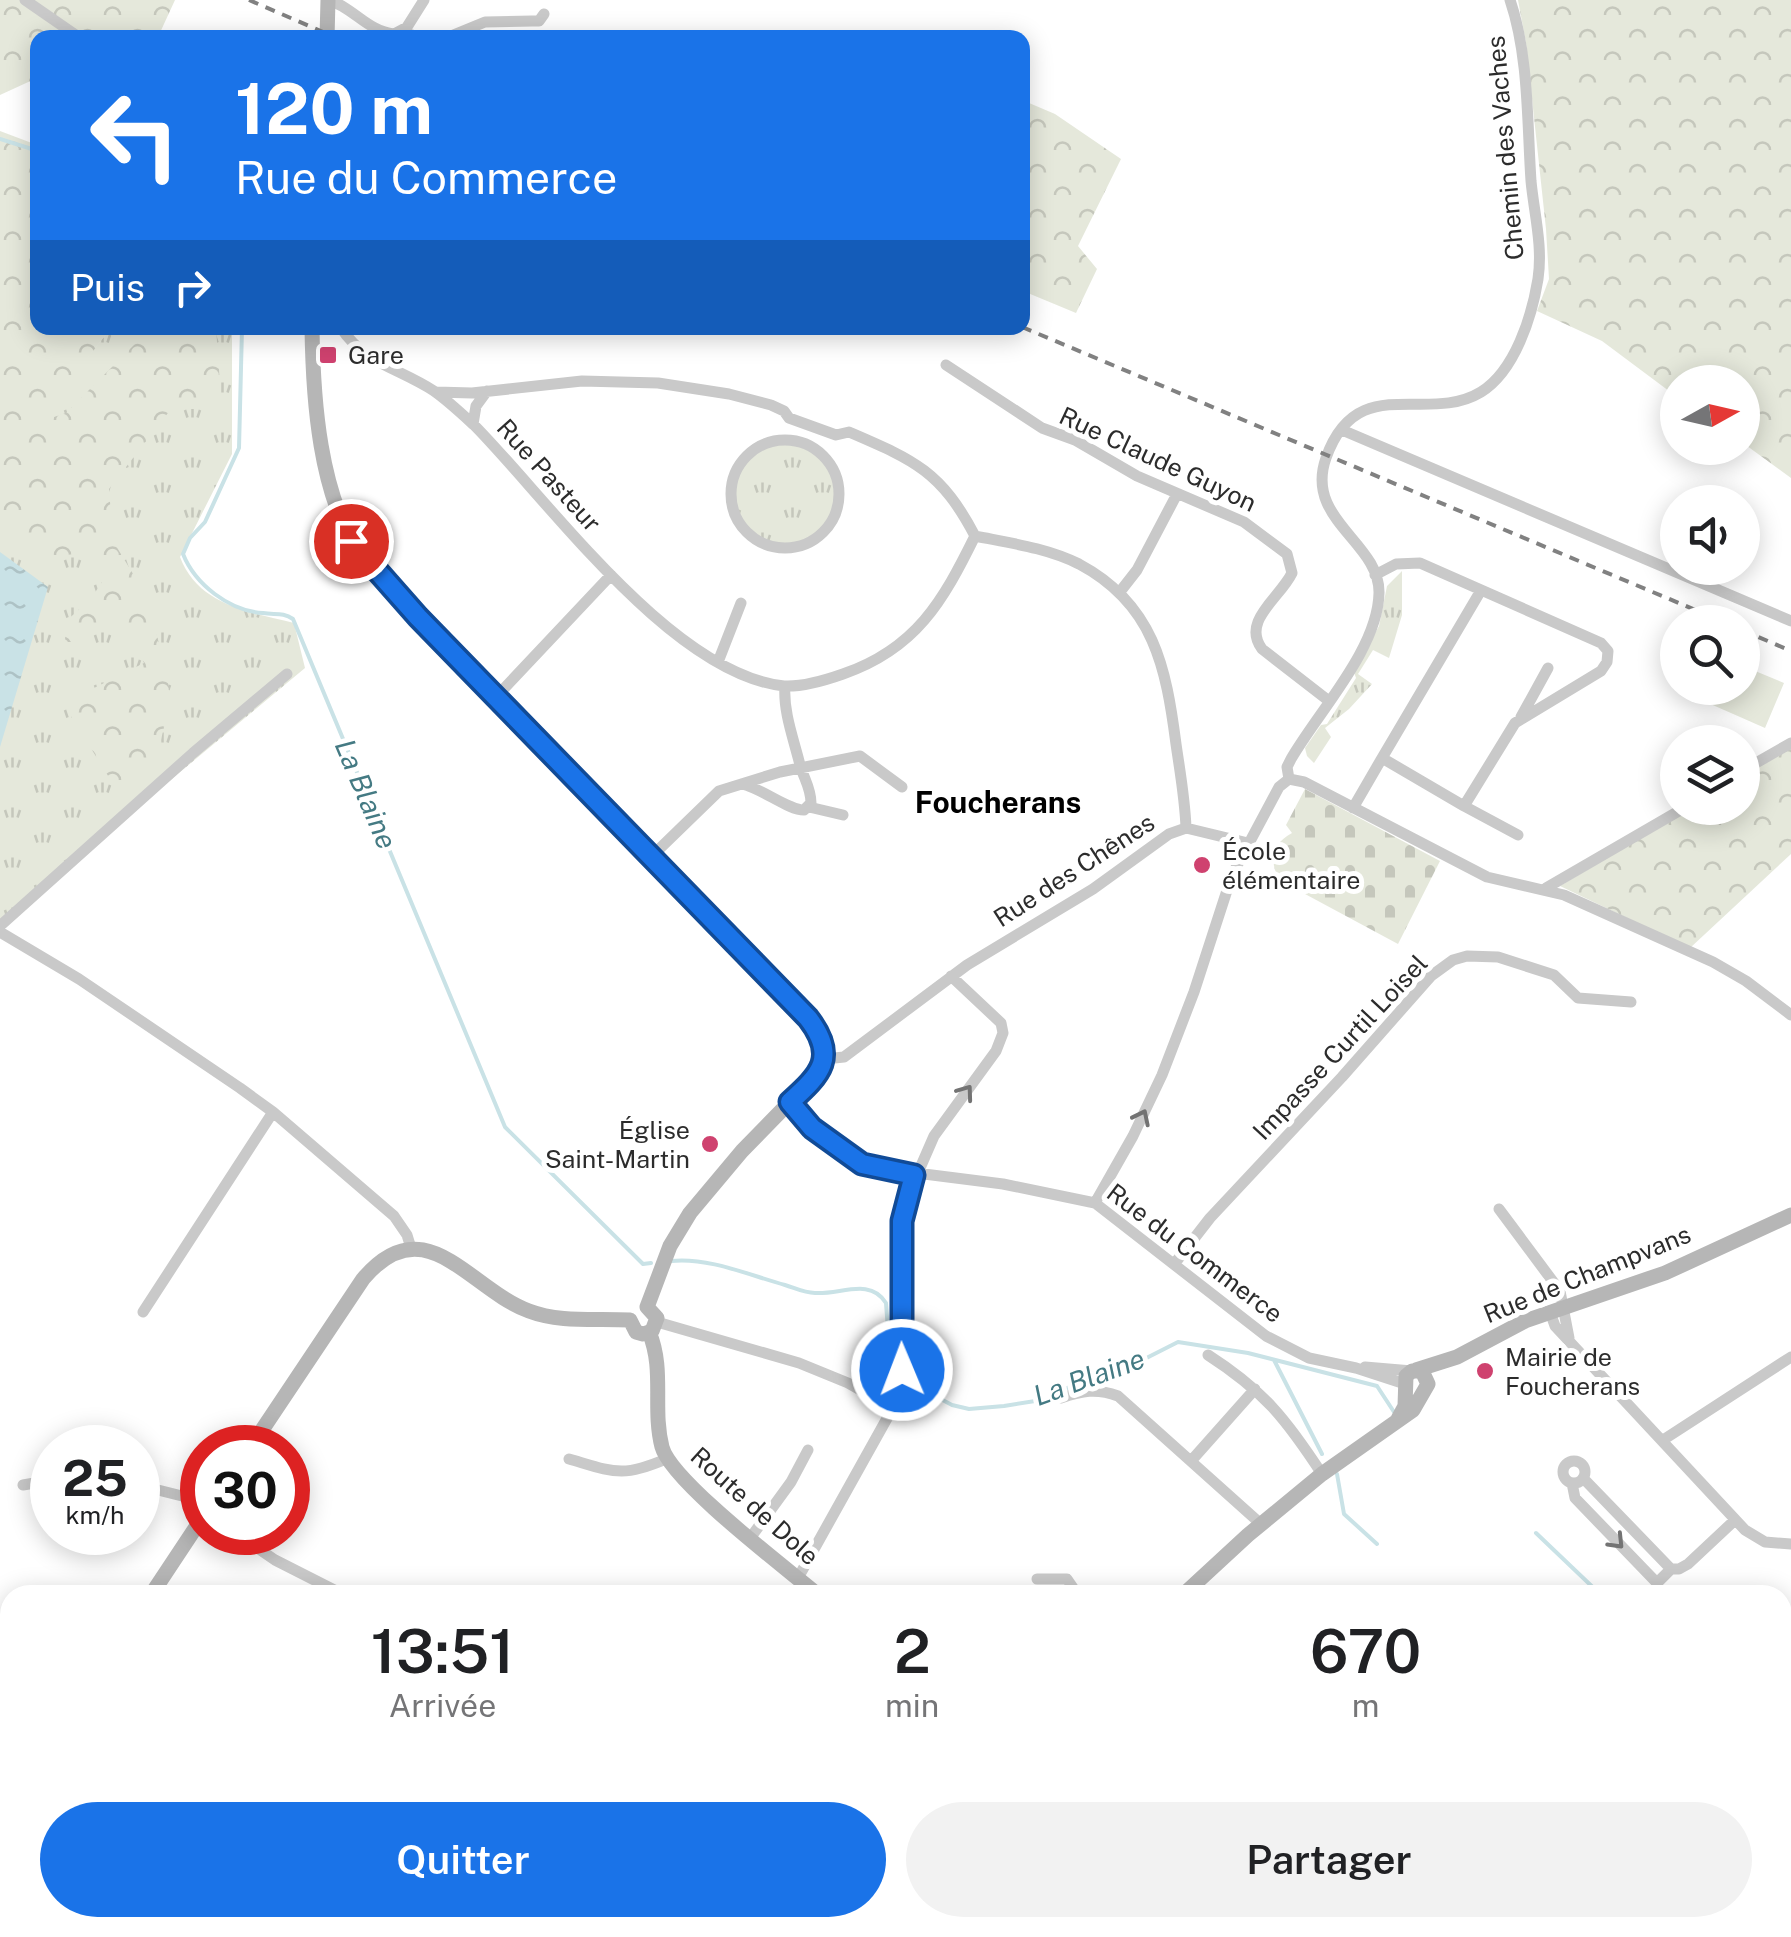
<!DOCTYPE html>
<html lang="fr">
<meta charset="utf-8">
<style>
:root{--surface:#fff;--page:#f2f2f2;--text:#202124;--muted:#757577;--accent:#1a73e8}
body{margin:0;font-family:"Public Sans",sans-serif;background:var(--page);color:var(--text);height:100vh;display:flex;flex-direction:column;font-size:38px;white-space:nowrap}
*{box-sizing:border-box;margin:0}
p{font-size:32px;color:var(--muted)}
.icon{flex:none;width:55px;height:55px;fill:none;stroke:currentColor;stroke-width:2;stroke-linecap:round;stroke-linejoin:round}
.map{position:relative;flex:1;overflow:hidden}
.panel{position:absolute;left:0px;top:1585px;width:1792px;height:352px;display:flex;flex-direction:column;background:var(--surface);border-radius:30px 30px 0 0;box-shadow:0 5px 25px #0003}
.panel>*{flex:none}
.banner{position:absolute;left:30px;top:30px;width:1000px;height:305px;border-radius:20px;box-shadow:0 5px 25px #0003;background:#1a73e8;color:#fff;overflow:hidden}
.needle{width:65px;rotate:82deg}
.tools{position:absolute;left:1660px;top:365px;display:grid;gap:20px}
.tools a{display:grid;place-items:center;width:100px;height:100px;border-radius:50%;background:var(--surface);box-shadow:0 5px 25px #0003;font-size:50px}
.speed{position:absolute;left:30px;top:1425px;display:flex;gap:20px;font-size:50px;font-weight:700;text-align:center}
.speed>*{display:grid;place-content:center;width:130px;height:130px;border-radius:50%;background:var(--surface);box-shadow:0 5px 25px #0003;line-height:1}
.speed small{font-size:25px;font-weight:400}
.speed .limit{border:15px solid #d22;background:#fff;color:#111}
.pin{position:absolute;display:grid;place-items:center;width:85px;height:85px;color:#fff;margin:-42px;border:5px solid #fff;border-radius:50%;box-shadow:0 2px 10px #0007}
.me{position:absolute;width:110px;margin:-55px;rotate:359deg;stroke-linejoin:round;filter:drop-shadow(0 0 8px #0008)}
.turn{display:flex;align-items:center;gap:35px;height:210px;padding:0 40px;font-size:45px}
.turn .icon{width:130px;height:130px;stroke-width:2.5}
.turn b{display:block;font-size:70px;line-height:85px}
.then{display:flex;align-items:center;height:95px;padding:0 40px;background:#0003;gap:20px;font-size:38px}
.eta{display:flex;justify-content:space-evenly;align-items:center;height:170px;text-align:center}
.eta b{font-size:60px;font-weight:600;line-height:70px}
.button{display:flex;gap:20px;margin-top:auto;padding:20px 40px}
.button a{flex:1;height:115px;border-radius:60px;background:var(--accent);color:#fff;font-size:40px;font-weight:600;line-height:115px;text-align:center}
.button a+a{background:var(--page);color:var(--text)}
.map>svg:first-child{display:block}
.grass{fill:url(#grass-tufts)}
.forest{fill:url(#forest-crowns)}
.cemetery{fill:url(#cemetery-stones)}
.pitch{fill:#e5e8db}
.water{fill:url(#water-ripples)}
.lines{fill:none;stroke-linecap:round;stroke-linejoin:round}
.stream{stroke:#c9e2e6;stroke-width:4}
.street{stroke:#c9c9c9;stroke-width:11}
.secondary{stroke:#b6b6b6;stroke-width:15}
.rail{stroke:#818181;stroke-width:4;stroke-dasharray:10 8;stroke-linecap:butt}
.oneway{stroke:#737373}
.route-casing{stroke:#114b97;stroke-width:25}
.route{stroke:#1a73e8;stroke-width:18}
.poi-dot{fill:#cf426f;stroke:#fff;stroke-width:4}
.labels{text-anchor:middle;stroke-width:10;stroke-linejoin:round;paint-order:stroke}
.street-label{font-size:25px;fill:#2c2c2c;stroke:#fff}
.poi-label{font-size:25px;fill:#2c2c2c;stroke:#fff;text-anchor:start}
.water-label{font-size:28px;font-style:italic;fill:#447a83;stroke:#fff}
.quarter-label{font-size:30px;font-weight:bold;fill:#000;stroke:#fff}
</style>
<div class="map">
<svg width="1791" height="1937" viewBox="0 0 1791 1937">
<defs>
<pattern id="grass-tufts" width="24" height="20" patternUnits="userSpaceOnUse" patternTransform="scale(2.5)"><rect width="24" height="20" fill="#e5e8db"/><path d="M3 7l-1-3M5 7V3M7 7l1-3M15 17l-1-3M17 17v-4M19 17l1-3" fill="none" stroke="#c5c7bc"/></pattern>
<pattern id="forest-crowns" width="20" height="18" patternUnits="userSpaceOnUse" patternTransform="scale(2.5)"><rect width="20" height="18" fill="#e5e8db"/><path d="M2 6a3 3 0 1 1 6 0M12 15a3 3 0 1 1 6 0" fill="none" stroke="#c5c7bc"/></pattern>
<pattern id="cemetery-stones" width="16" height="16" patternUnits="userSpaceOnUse" patternTransform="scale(2.5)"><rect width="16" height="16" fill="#e5e8db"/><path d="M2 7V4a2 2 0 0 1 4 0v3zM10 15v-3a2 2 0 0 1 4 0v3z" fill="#c5c7bc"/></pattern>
<pattern id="water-ripples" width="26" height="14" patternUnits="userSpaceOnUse" patternTransform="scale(2.5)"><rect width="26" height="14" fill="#c9e2e6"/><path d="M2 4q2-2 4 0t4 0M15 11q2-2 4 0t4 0" fill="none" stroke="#adc2c5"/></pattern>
</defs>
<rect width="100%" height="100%" fill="#fff"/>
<path class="grass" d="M 111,328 L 232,328 L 232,454 L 180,557 C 198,605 249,612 294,623 L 305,668 L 0,922 L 0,345 L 53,400 Z
M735 494a50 50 0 1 1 100 0a50 50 0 1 1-100 0Z
M 1402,571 L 1402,615 L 1389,658 L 1373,650 L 1358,674 L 1372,684 L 1349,709 L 1325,728 L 1331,737 L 1314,763 L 1307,756 L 1305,748 L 1321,725 L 1327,724 L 1356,678 L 1354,672 L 1379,626 L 1387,586 Z"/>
<path class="forest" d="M 0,0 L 175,0 L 158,37 L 38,38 L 37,78 L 0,95 Z
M 1518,0 L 1791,0 L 1791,478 L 1743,443 L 1742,382 L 1678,382 L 1677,397 L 1602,341 L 1537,311 L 1549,279 L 1546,229 L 1526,43 Z
M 1022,100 L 1055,114 L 1121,159 L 1078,246 L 1097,269 L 1076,313 L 1023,291 Z
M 0,131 L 37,145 L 38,328 L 111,328 L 44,414 L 51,418 L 66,413 L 151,328 L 216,328 L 221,398 L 212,409 L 171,409 L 109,489 L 113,541 L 141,587 L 154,623 L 171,696 L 161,740 L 162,760 L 134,792 L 115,787 L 69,713 L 74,698 L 144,663 L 133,636 L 105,629 L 81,642 L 65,642 L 66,621 L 90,600 L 106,576 C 87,541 75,560 49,554 C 36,550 12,530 0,522 Z
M 1791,748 L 1791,854 L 1690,948 L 1560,886 L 1690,808 L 1742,808 L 1743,776 Z"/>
<path class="cemetery" d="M 1305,789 L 1440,861 L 1398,944 L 1279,880 C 1269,859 1271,845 1292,833 L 1286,825 Z"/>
<path class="pitch" d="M 1743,666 L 1784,683 L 1765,728 L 1690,695 L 1693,688 L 1742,688 Z
M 1783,1744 L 1791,1750 L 1791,1937 L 1669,1937 L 1656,1928 L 1782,1928 Z"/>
<path class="water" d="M 0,552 L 48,587 L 0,747 Z"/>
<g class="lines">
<path class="stream" d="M 0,139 L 38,151
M 242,328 L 239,448 L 205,522 L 190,538 L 183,554 C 195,584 229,611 263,613 C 275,615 283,612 293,619 L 505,1127 L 643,1264 L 651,1263
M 671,1261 C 708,1257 749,1275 785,1285 C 795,1288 804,1293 815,1293 C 840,1295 870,1277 886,1303 L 891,1370 L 895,1375
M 1274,1360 L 1322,1454
M 907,1381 L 952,1405 L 969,1409 L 1004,1406 L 1048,1399 L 1078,1382 L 1109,1377 L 1178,1342 L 1248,1353 L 1377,1386 L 1394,1412
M 1337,1474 L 1344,1514 L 1377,1544
M 1536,1533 L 1601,1595
M 1782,1730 L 1791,1734"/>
<path class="street" d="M 25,0 L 80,38
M 328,0 C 353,7 367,31 394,34 L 407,27 L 424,0
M 401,32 L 423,38
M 446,38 L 485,22 L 532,21 L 539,21 L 544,14
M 341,328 C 365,364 399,368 434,391 C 447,400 462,414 474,425 C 549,501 672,674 784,686 C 802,687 826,680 843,674 C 916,649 943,601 975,536
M 946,365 L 1042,428 L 1075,440 L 1137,476 L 1244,522 L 1287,554 L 1292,573 C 1280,598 1241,621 1262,649 L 1329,701
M 436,392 L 472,393 L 582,381 L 658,383 L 729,394 L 771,405 L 784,411 L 789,418 L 836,435 L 849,432 C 914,460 941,471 975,536 C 1010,543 1047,548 1079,564 C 1154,604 1166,667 1176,744 C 1180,772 1185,799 1186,828 L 1169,834 L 1093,889 L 967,965 L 844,1057 L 825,1059
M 473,424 L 476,406 L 487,391
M 1342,430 L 1791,621
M731 494a54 54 0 1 1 108 0a54 54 0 1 1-108 0Z
M 1375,575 L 1396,564 L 1420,563 L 1601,643 L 1608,651 L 1607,662 L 1601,671 L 1515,723 L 1464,806 L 1382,758 L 1480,592
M 1119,593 L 1137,570 L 1177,494
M 718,662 L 741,603
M 497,696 L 611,575
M 1521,717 L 1548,668
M 1742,771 L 1791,743
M 1289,779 L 1287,767 L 1291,759 C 1318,712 1378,649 1379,593 C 1380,542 1304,520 1326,458 C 1357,370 1427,425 1481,392 C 1515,371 1532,316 1538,279 C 1543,246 1534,213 1531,181 C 1527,122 1529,56 1510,0
M 1289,779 L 1304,782 L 1487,877 L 1564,895 L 1713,962 L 1746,981 L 1791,1015
M 742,784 C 763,789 788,810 804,810 L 811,803 C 811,788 804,779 800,765 C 794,740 783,712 785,686
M 1464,806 L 1518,835
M 809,807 L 843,815
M 1353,808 L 1382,758
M 1186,828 L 1248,843
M 652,856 L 719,791 L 780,772 L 860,756 L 902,787
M 1546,888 L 1684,808
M 0,926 L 193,753 L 287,674
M 0,932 L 79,979 L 240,1088 L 273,1112 L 394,1216 L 407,1235 L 411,1248
M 791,1102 L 811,1128 L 869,1167 L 1003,1184 L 1095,1203 L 1266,1336 L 1309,1358 L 1356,1368 L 1405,1384
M 917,1175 L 934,1136 L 996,1051 L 1003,1033 L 1001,1023 L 951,976
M 1095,1203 L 1133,1136 L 1162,1075 L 1194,992 L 1232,875 L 1279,787 L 1289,779
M 1499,1209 L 1560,1291 L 1569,1338
M 1175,1263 L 1210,1218 L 1342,1077 L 1431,976 L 1453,960 L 1467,956 L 1498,957 L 1554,975 L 1578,998 L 1631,1002
M 143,1312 L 273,1112
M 1550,1312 L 1555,1326 L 1745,1530 L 1765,1542 L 1791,1544
M 657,1322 L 799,1363 L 848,1383 L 892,1408
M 1208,1355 C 1264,1391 1286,1419 1322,1474
M 1365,1367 L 1412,1371
M 1061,1398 C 1082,1391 1096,1388 1118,1396 L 1261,1524
M 1663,1440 L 1791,1357
M 569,1459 C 614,1472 622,1478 666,1459
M1563 1472a11 11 0 1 1 22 0a11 11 0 1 1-22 0Z
M 1191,1461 L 1255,1389
M 1583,1478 L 1671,1569
M 1572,1483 L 1575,1498 L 1657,1583 L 1671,1569 L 1679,1569 L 1688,1564 L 1735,1520
M 23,1485 L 52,1480
M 138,1485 L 202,1501
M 234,1532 L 275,1560 L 344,1595
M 751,1537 L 791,1482 L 808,1450
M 798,1578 L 890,1413 L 902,1370 L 902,1221 L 913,1175
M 1037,1579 L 1067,1579 L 1078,1595
M 257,1928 L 278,1937
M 1135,1928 L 1140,1937
M 1405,1928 L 1418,1937
M 170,1937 L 175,1928
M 1499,1937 L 1508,1928"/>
<path class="secondary" d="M 327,38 L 328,0
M 312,328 C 313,398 319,496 361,555 L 808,1019 L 823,1044 L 825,1059 L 821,1070 L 742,1151 L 690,1213 L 670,1246 L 647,1307
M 630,1320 L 636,1332 L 643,1334 L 652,1331 L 657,1318 L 647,1307
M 649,1332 C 665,1370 652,1408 662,1447 C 671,1481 786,1568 818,1595
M 1416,1370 L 1457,1357 L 1525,1321 L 1665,1273 L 1791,1215
M 250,1448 L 363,1279 C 425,1205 469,1289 529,1311 C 560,1323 597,1318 630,1320
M 151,1595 L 202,1518
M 1183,1595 L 1248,1535 L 1322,1474 L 1413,1410 L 1428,1384 L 1422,1371 L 1412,1371 L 1406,1376 L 1405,1406 L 1398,1419
M 0,1823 L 10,1808
M 1023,1937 L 1024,1928"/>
<path class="rail" d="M 249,0 L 337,38
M 1022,327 L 1724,622
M 1742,630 L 1791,651"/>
</g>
<defs><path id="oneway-chevron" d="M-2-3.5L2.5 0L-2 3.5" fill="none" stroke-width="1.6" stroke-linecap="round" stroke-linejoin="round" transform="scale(2.5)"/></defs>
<g class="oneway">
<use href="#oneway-chevron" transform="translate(966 1092) rotate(-54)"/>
<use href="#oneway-chevron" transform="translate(1142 1117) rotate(-64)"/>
<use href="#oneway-chevron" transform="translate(1617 1542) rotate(46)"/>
</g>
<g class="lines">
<defs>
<path id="route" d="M 351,541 L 418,617 L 808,1018 C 838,1057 821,1074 790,1102 L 812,1128 L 862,1164 L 914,1175 L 902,1221 L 902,1370"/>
</defs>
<use href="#route" class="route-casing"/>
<use href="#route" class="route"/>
</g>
<g class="poi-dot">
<rect x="318" y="345" width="20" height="20" rx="5"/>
<circle cx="1202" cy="865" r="10"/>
<circle cx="710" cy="1144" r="10"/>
<circle cx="1485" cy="1371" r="10"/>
</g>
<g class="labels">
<g class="street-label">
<text transform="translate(1505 148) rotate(-95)" y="9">Chemin des Vaches</text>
<text transform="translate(1158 459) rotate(25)" y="9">Rue Claude Guyon</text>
<text transform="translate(549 475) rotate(48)" y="9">Rue Pasteur</text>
<text transform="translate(1074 870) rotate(-33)" y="9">Rue des Chênes</text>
<text transform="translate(1340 1047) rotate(-47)" y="9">Impasse Curtil Loisel</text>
<text transform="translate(1195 1253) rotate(37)" y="9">Rue du Commerce</text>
<text transform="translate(1587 1274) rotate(-22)" y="9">Rue de Champvans</text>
<text transform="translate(755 1506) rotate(42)" y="9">Route de Dole</text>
</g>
<g class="poi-label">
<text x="348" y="364">Gare</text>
<text x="1222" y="860">École<tspan x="1222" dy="29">élémentaire</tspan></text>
<text x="690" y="1139" text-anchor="end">Église<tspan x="690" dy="29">Saint-Martin</tspan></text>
<text x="1505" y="1366">Mairie de<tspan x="1505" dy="29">Foucherans</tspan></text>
</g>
<g class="water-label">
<text transform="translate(366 794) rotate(67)" y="10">La Blaine</text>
<text transform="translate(1089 1377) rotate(-20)" y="10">La Blaine</text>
</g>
<g class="quarter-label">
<text x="998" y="813">Foucherans</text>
</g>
</g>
</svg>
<div class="tools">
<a><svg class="needle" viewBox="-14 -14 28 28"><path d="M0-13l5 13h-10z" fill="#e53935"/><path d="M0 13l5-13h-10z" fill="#757577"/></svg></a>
<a><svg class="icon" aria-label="sound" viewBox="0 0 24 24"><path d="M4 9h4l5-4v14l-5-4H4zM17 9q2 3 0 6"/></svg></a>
<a><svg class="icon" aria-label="search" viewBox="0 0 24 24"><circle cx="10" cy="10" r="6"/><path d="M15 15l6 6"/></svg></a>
<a><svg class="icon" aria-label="layers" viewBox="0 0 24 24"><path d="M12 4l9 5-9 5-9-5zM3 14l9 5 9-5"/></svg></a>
</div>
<div class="speed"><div>25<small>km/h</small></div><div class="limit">30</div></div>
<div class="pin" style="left:351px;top:541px;background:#d93025"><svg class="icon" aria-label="arrive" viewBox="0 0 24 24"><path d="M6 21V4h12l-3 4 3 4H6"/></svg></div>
<svg class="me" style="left:902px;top:1370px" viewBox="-20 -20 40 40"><circle r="17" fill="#1a73e8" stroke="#fff" stroke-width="3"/><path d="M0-11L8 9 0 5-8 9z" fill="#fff"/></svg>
<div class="banner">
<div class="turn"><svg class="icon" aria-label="left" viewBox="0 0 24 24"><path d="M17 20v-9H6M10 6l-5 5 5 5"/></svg><div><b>120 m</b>Rue du Commerce</div></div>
<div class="then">Puis<svg class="icon" aria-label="right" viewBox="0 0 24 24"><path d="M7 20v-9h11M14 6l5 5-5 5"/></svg></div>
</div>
<section class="panel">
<div class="eta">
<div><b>13:51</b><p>Arrivée</p></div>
<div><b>2</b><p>min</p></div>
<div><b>670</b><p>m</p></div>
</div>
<div class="button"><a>Quitter</a><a>Partager</a></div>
</section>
</div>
